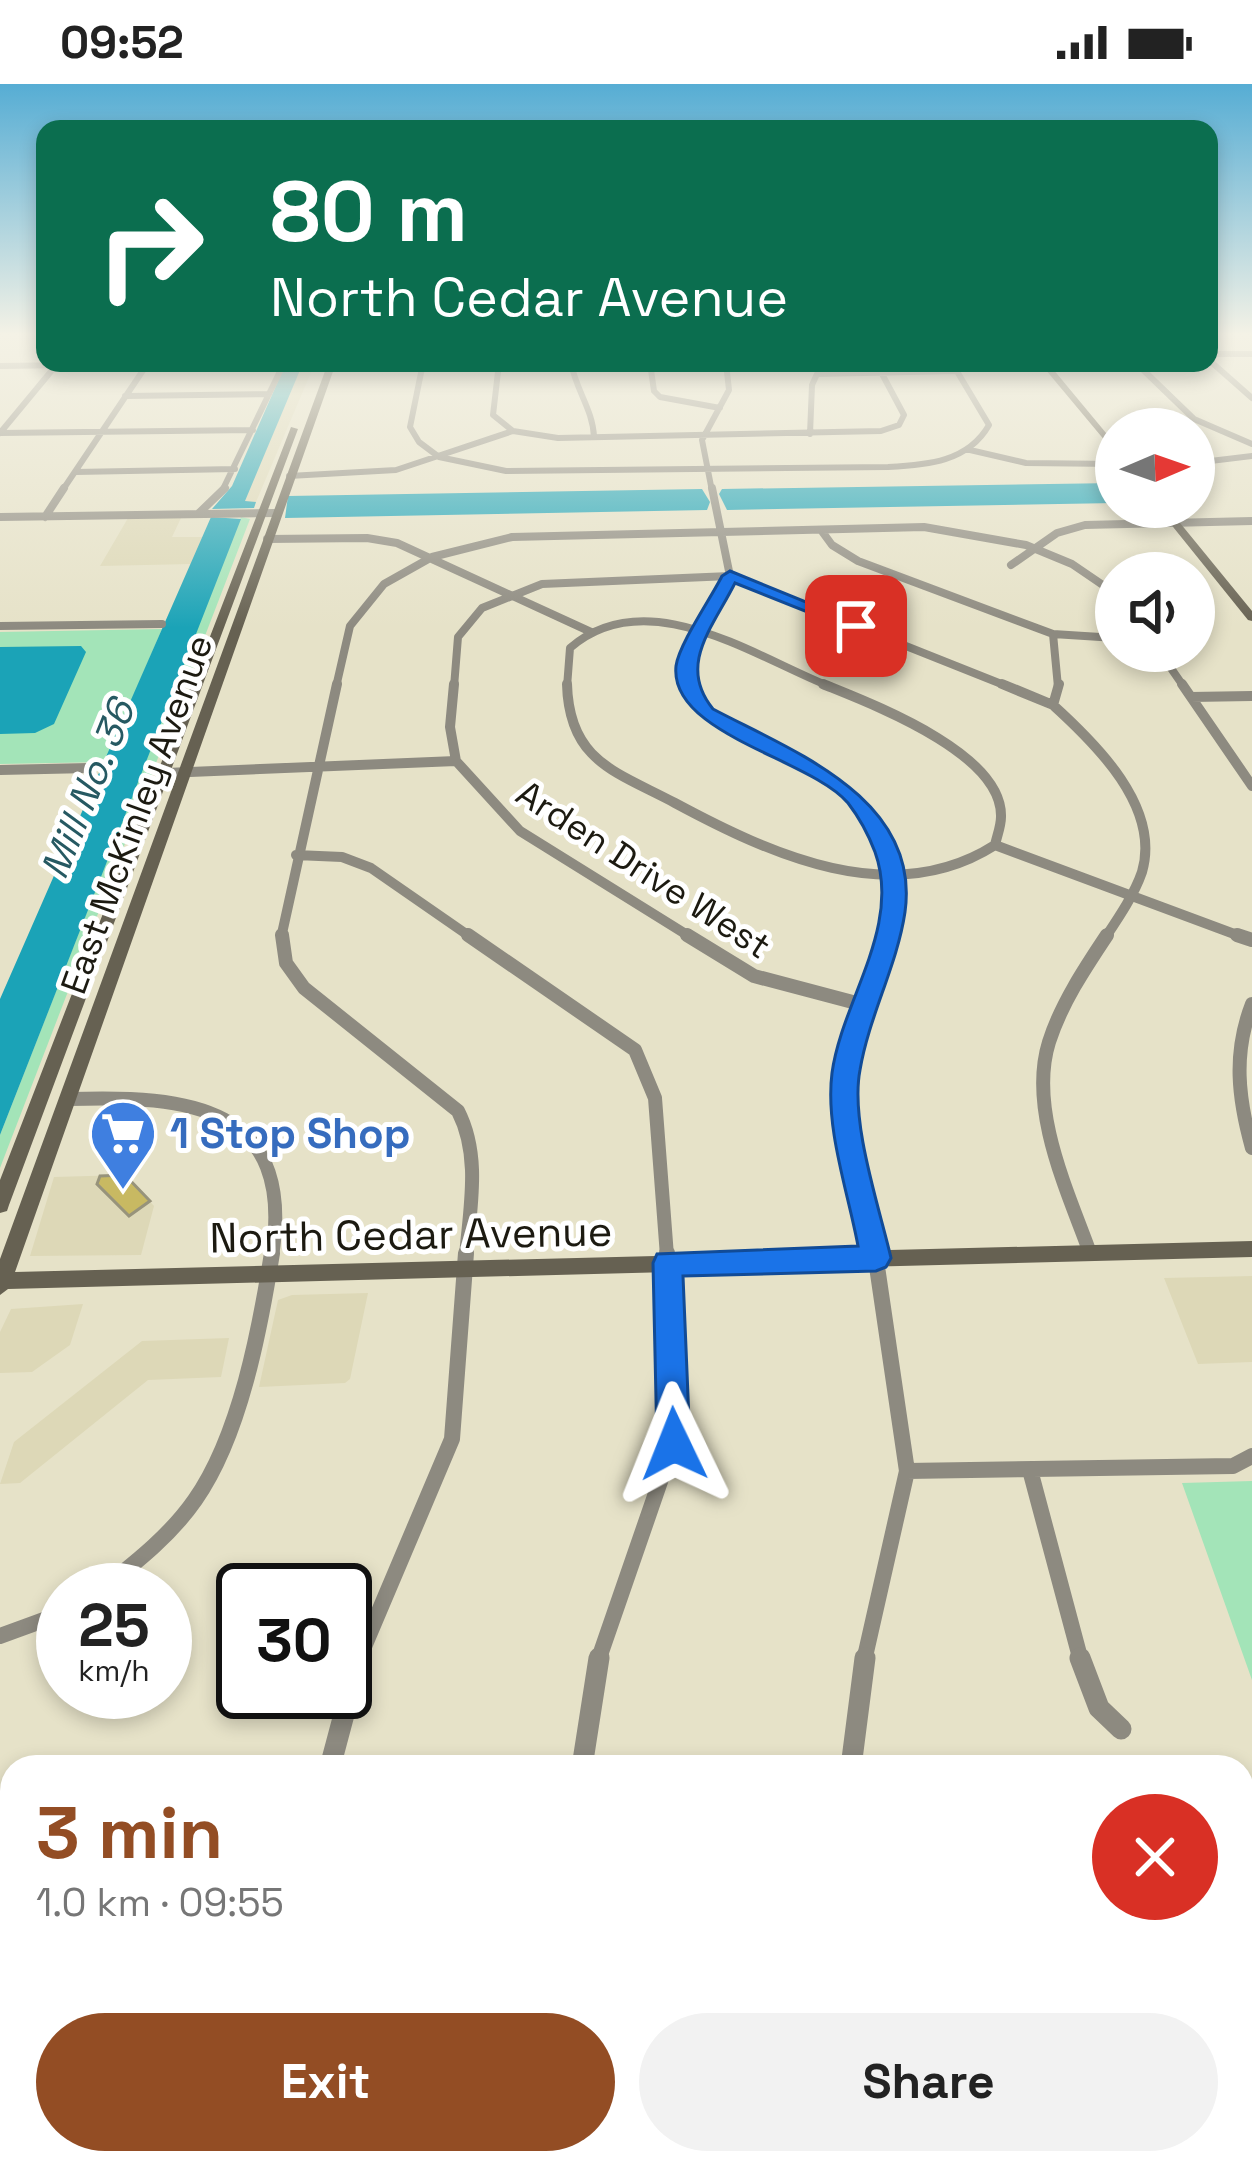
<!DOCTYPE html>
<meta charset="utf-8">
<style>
:root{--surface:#fff;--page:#f2f2f2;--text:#222;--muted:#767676;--accent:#934d24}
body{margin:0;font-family:"Space Grotesk",sans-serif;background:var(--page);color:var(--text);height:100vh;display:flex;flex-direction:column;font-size:45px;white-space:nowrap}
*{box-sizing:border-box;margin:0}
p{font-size:39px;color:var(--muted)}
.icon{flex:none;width:66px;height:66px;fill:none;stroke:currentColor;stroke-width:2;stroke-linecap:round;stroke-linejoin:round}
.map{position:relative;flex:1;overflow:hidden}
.side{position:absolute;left:0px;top:1671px;width:1254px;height:420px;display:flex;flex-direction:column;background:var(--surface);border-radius:36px 36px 0 0;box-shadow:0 6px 18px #0003}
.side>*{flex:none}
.top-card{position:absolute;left:36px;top:36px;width:1182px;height:252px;border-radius:24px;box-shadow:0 6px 18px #0003;background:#0b6e4f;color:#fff;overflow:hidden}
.needle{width:78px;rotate:88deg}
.tools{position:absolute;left:1095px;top:324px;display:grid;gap:24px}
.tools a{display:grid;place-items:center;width:120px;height:120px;border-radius:50%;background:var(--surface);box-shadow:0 6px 18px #0003;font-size:60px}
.speed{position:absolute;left:36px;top:1479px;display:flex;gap:24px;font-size:60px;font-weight:700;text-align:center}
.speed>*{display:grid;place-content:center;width:156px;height:156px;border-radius:50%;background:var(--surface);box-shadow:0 6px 18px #0003;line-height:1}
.speed small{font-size:30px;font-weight:400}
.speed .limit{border:6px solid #111;border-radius:18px;background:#fff;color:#111}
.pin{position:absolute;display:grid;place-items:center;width:102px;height:102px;color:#fff;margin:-51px;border-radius:24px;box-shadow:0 6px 18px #0006}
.me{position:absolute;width:132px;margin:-66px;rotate:358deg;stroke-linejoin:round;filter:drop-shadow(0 0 9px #0008)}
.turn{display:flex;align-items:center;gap:42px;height:252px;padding:0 36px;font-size:54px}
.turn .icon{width:156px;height:156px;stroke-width:2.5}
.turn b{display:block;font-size:84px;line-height:102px}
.round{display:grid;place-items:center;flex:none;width:126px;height:126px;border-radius:63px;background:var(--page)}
.headline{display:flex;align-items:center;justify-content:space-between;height:204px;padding:0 36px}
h1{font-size:72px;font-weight:700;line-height:90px;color:var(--accent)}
.action{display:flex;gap:24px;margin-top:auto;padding:24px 36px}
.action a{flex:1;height:138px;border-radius:72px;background:var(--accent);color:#fff;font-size:48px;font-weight:700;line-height:138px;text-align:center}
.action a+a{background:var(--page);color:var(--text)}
.status{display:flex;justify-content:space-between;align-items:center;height:84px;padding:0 60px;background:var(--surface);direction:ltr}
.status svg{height:33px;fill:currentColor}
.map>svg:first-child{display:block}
.built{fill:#ddd8b7}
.green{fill:#a3e4b8}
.water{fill:#1ba3b7}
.building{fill:#c8b962;stroke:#97937b;stroke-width:3}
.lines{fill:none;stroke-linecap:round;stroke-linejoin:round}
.minor-far5{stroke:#8d8a80;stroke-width:6}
.minor-far4{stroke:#8d8a80;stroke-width:8}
.minor-far3{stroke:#8d8a80;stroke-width:10}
.minor-far2{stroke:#8d8a80;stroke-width:14}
.minor-far1{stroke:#8d8a80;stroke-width:16}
.minor{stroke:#8d8a80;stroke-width:21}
.secondary{fill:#666152;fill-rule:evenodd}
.route{fill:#1a73e8;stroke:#114b97;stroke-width:3}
.labels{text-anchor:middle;stroke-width:10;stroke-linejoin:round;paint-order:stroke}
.far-street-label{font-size:36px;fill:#1c1a11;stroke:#fff}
.far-water-label{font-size:39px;font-style:italic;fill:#265962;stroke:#fff}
.shop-label{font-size:42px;font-weight:bold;fill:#366cbe;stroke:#fff;text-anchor:start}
.street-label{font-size:42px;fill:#1c1a11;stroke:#fff}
</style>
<div class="status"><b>09:52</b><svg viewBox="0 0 49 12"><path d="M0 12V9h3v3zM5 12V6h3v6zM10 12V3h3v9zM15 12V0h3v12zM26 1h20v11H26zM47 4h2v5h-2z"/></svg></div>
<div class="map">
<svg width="1252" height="2091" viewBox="0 0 1252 2091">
<rect width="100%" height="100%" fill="#e6e2c8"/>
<path class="built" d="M 303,279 L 315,279 L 256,418 L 244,418 Z
M 128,434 L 181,434 L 172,453 L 203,453 L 191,480 L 100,482 Z
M 125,1091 L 154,1122 L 141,1171 L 30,1172 L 54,1093 Z
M 1252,1192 L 1252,1278 L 1198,1280 L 1164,1194 Z
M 368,1209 L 350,1295 L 345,1299 L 259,1303 L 278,1216 L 292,1211 Z
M 83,1220 L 70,1261 L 32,1288 L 0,1289 L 0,1248 L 11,1225 Z
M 229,1254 L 221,1293 L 148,1296 L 20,1399 L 0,1400 L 14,1358 L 142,1257 Z
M 1242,1700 L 1252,1700 L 1252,2091 L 1064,2091 L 1062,2079 L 1242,2079 Z"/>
<path class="green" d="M 241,433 L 250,435 L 0,1084 L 0,1051 Z
M 162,545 L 105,678 L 0,680 L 0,548 Z
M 1252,1397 L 1252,1596 L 1182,1399 Z"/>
<path class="water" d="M 286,279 L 303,279 L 245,417 L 256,418 L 254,424 L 212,425 L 232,402 Z
M 1116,399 L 1116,419 L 727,426 L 719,410 L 722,405 Z
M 702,405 L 710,418 L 707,426 L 285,434 L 288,412 Z
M 211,433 L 241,435 L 0,1051 L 0,915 Z
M 81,562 L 86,568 L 54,640 L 35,649 L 0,650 L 0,563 Z"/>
<path class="building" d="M 125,1091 L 150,1117 L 129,1132 L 97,1100 L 100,1092 Z"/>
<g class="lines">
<path class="minor-far5" d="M 1209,270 L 1252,270
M 1209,276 L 1252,314
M 423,279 L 410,343 L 419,358 L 439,373 L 506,387 L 888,383 C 927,381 968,378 989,341 L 952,279
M 499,279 L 493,331 L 513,347 L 558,354 L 881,347 L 899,341 L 904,331 L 881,288
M 571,279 C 576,306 593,326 594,353
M 650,279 L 654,307 L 660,313 L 720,324
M 1136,279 L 1194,335 L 1252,360
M 0,282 L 213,279
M 125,312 L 269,310
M 0,349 L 253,346
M 0,349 L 58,279
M 810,350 L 812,301 L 817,290 L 957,287
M 970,366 L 1026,379 L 1116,380
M 1194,379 L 1252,372
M 75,388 L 235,385
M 289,392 L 396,386 L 513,347
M 62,407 L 148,279
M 222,407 L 284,279
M 712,407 L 702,356 L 729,306 L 726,279"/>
<path class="minor-far4" d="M 198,430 L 225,404
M 0,433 L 275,429
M 45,433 L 64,404
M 821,446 L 832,461 L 858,477 L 1053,550 L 1116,554
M 267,455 L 367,454 L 397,459 L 591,548
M 1011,481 L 1057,449 L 1085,441 L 1252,437
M 0,542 L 162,540
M 1053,550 L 1058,603
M 1159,567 L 1184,603
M 336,603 L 350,542 L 384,500 L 432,473 L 512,453 L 924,443 L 1026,461 L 1072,480 L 1116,510
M 454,603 L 458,553 L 482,524 L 542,500 L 730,492 L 1009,603
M 567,603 L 570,564 C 647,497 755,573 831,603
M 689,603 L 685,581 L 730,492 L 712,404"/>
<path class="minor-far3" d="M 454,600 L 450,643 L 456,677 L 520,747 L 692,854
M 567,600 C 569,678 617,688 675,719 C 770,770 892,827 995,761 C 997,752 1001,742 1001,733 C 1003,669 872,620 823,600
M 689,600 C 702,646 787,669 825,691 C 848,705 860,724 874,746 C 894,778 898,817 888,854
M 1002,600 L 1053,621
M 1059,600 L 1053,621 C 1096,660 1161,723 1142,788 C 1134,811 1119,833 1105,854
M 1182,600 L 1252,702
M 1191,613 L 1252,612
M 0,686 L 89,684
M 166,689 L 456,677
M 995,761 L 1245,854
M 296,771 L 342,773 L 371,784 L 472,854
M 281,854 L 337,600"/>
<path class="minor-far2" d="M 282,851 L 286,879 L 304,904 L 458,1027 C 481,1072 470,1123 466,1172
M 468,851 L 635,966 L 655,1014 L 667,1172
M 687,851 L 754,892 L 864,921
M 1237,851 L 1252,856
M 1252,920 C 1233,969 1238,1014 1252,1064
M 69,1015 C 187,1011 296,1021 272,1172
M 1090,1169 C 1068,1108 1028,1025 1049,958 C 1061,920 1085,884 1107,851
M 875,1172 L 846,1017 L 850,963 L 889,851"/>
<path class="minor-far1" d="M 1030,1386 L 1081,1577
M 907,1387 L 1233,1382 L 1252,1372
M 101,1506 C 135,1479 170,1452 195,1416 C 240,1352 260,1245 272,1169
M 0,1552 L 63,1529
M 358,1577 L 452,1355 L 466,1169
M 598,1577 L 673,1360 L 667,1169
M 864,1577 L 907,1387 L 875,1169"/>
<path class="minor" d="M 1080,1574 L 1099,1624 L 1121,1645
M 330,1683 L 359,1574
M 582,1683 L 599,1574
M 851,1683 L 865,1574
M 0,2021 L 12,1977
M 586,2079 L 586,2091
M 894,2079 L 895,2091
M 275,2091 L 276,2079"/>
<path class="secondary" d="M 328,279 L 336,279 L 15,1188 L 1252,1157 L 1252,1173 L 8,1205 L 0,1211 L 0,1175 Z
M 1040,279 L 1048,279 L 1116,361 L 1116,370 Z
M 291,343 L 298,345 L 9,1121 L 7,1127 L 0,1129 L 0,1096 Z
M 1157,423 L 1167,423 L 1252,527 L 1252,537 L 1248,536 Z"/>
</g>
<linearGradient id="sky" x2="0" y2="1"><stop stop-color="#56add4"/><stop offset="0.46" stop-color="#f4f2e6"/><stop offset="1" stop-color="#f4f2e6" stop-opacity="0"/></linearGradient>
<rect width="1252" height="544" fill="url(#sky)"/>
<path class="route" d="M 730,487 L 865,542 L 850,545 L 735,499 C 713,543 677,581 713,625 C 792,667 921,714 905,828 C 897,882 869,932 860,986 C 850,1038 879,1122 891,1174 L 886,1183 L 876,1187 L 683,1192 L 690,1360 L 685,1372 L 674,1376 L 662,1372 L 657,1360 L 653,1179 L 657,1170 L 858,1162 C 848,1108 825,1044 832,989 C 842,916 902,843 875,768 C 869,752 858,732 848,719 C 811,675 669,650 676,582 C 679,560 711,514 722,492 Z"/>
<defs>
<symbol id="supermarket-pin" viewBox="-11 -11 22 30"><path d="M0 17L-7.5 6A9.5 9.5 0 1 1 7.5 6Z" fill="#3f7fe0" stroke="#fff"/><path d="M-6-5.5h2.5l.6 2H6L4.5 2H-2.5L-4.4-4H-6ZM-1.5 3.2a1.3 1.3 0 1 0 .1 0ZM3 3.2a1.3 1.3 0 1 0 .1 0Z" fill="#fff"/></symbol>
</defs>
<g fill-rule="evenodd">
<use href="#supermarket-pin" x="85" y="1011" width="76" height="104"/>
</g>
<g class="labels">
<g class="far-street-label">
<text transform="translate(136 730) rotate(-70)" y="13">East McKinley Avenue</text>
<text transform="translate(644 785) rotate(33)" y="13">Arden Drive West</text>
</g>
<g class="far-water-label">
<text transform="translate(87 705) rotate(-68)" y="14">Mill No. 36</text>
</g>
<g class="shop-label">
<text x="170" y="1064">1 Stop Shop</text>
</g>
<g class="street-label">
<text transform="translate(411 1150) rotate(-1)" y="15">North Cedar Avenue</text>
</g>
</g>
</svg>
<div class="tools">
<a><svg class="needle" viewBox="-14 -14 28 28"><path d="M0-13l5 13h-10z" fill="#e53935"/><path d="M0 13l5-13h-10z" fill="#767676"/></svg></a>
<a><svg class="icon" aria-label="sound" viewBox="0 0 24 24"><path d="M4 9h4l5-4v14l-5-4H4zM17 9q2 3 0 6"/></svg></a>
</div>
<div class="speed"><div>25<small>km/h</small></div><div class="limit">30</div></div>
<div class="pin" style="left:856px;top:542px;background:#d93025"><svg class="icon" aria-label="arrive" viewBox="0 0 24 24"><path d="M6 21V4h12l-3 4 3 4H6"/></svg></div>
<svg class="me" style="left:674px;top:1360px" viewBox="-20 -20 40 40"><path d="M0-17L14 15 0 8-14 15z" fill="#1a73e8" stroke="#fff" stroke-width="4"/></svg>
<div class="top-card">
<div class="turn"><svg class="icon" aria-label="right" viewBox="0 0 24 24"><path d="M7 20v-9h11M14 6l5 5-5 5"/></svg><div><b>80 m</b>North Cedar Avenue</div></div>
</div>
<section class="side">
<div class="headline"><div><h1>3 min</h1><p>1.0 km · 09:55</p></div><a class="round" style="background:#d93025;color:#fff"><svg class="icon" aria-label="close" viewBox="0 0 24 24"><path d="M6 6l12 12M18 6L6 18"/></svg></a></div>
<div class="action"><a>Exit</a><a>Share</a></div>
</section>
</div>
